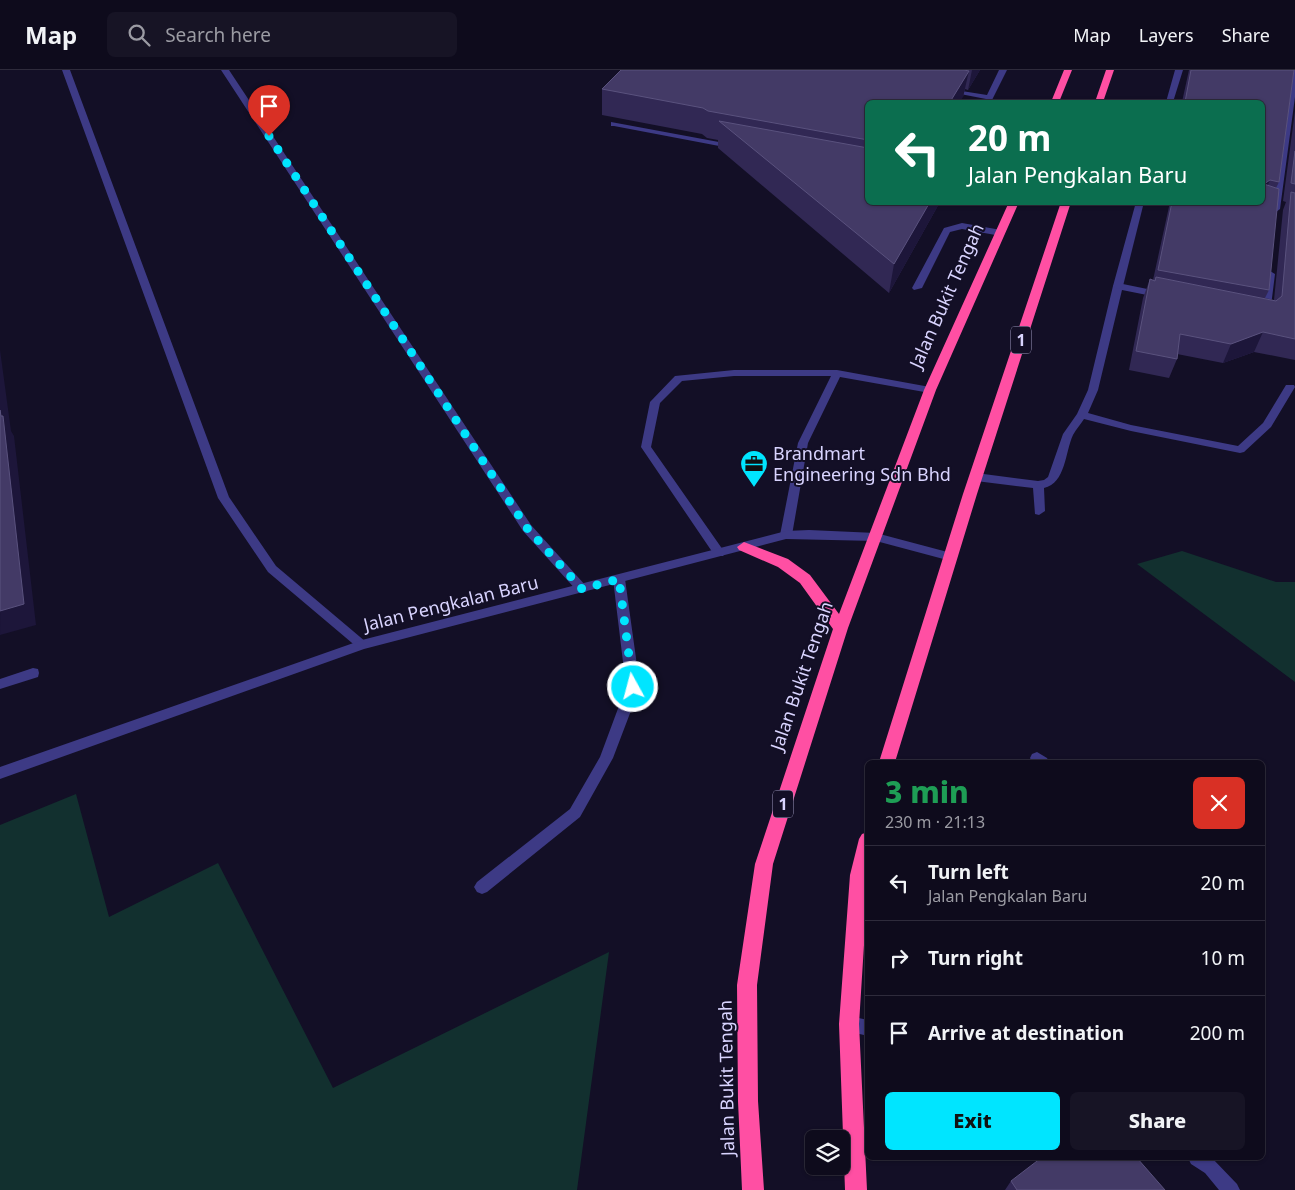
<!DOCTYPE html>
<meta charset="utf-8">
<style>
:root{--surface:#0e0b1c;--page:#171425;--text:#f1f3f6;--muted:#9b9ba3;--line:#2e2b3b;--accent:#00e5ff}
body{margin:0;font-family:"Noto Sans",sans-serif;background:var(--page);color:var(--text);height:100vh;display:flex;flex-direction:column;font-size:19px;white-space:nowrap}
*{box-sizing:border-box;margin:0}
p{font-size:16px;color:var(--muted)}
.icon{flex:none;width:28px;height:28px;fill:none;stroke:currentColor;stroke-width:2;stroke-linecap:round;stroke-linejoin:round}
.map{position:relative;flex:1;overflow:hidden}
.side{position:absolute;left:865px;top:690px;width:400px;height:400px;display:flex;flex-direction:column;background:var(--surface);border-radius:8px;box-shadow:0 1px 4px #0004,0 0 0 1px var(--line)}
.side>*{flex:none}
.top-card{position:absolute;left:865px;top:30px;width:400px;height:105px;border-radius:8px;box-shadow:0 1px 4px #0004,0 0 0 1px var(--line);background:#0b6e4f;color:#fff;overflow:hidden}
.controls{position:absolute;left:805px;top:1060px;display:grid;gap:10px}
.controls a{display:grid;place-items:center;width:45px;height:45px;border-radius:8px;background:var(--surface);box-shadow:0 1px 4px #0004,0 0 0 1px var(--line);font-size:25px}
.pin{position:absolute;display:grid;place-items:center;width:42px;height:42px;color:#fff;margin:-51px -21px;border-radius:50% 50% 50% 0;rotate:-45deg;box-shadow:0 0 5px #0007}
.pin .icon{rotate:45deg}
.me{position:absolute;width:55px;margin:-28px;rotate:353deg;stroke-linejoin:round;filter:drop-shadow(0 0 4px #0008)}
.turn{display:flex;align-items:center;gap:18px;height:105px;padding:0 20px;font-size:22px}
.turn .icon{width:65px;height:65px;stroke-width:2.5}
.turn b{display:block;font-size:35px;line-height:42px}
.round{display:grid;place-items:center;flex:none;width:52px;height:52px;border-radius:8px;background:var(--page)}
.summary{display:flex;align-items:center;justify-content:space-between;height:85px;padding:0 20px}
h1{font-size:30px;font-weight:800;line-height:38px;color:#1e9e55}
.primary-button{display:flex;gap:10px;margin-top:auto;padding:10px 20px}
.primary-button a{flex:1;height:58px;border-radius:8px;background:var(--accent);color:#111;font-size:20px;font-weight:800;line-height:58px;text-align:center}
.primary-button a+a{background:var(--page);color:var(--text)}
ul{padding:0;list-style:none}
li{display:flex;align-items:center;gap:15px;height:75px;padding:0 20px;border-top:1px solid var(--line)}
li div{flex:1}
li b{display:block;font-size:19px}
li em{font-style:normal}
header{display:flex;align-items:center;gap:30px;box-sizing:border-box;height:70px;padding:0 25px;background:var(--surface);border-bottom:1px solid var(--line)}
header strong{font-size:24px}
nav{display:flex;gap:28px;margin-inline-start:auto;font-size:18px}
.search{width:350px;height:45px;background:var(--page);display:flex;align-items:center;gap:12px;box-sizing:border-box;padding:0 18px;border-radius:8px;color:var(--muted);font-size:19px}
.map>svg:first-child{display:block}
.green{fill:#12302f}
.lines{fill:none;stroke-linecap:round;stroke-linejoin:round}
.lane{fill:#3d3a85;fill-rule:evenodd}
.street{fill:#3d3a85;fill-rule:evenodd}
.highway{fill:#ff4fa3;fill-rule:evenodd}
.wall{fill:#312854}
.shaded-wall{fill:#1d163a}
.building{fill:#433a66;stroke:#5a527e}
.route{stroke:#00e5ff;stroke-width:9;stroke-dasharray:0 16.2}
.labels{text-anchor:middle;stroke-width:4;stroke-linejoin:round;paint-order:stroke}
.shield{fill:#130f26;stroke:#9e99be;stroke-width:1}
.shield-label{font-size:16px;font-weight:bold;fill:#d9d4ff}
.street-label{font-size:18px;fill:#d9d4ff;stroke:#130f26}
.poi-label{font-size:18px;fill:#d9d4ff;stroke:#130f26;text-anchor:start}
</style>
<header>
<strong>Map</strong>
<div class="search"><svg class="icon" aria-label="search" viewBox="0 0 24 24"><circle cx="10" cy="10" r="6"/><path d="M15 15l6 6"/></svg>Search here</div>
<nav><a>Map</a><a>Layers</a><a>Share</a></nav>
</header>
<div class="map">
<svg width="1295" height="1120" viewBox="0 0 1295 1120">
<rect width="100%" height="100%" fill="#130f26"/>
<path class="green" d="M 1182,481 L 1276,512 L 1295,512 L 1295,612 L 1137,494 Z
M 76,724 L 109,847 L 218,793 L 333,1018 L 609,882 L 577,1120 L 0,1120 L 0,755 Z"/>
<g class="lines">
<path class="lane" d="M 62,0 L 70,0 L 229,427 L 276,496 L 366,572 L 368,575 L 366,578 L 358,578 L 268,502 L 218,428 Z
M 221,0 L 229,0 L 531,455 L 586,516 L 588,519 L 586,522 L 578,522 L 523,461 Z
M 1291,0 L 1295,0 L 1295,27 L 1280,139 L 1276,142 L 1272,139 Z
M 962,153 L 1001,160 L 1005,163 L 1001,166 L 962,159 L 950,162 L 922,218 L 914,220 L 912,218 L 944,158 Z
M 1270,201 L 1275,204 L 1270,244 L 1265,247 L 1260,244 L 1265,204 Z
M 1118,213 L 1162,222 L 1167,225 L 1162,228 L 1122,220 L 1098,320 L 1088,343 L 1131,355 L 1238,376 L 1263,353 L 1286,315 L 1294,315 L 1295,317 L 1271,357 L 1244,382 L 1240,383 L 1131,361 L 1084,349 C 1081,354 1076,359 1073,365 C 1065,382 1066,413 1044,418 L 1045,441 L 1039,445 L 1035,444 L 1033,418 L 976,411 L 971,407 L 976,403 L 1038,411 L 1044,410 L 1048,407 L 1063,364 L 1077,344 L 1088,320 L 1113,216 Z
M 734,300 L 837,300 L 930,317 L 935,320 L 930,323 L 840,307 L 808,373 L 792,465 L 786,469 L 780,465 L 798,373 L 831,306 L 734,306 L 682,311 L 660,333 L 651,377 L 723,480 L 725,483 L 723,486 L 715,486 L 641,377 L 650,332 L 675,306 Z
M 619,505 L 625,509 L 640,617 L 613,688 L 580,747 L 487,822 L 482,824 L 477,822 L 474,817 L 477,812 L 570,739 L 600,687 L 626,617 L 613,509 Z
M 1037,682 L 1047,688 L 1049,692 L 1032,692 L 1030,688 L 1032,684 Z
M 849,946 L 868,950 L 868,966 L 843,960 L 841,954 L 843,948 Z
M 1188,1088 L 1212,1088 L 1237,1114 L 1240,1120 L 1219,1120 L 1205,1103 L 1191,1094 Z"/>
<path class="street" d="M 999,0 L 1007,0 L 991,32 L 985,32 L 986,29 L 945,21 L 949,19 L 987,25 Z
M 1175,0 L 1183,0 L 1173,32 L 1166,32 Z
M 611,52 L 735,75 L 739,77 L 735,79 L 614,56 L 611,56 Z
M 1136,132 L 1144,132 L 1123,216 L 1118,219 L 1113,216 Z
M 809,460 L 876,463 L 955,484 L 957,487 L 951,491 L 876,471 L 786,469 L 364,579 L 0,709 L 0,697 L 362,570 L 786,461 Z
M 33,598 L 38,599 L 39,603 L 38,607 L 0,619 L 0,609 Z"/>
<path class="highway" d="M 1064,0 L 1072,0 L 1059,32 L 1051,32 Z
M 1106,0 L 1114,0 L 1103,32 L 1095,32 Z
M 1009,132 L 1019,132 L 936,320 L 848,558 L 773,794 L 757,915 L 758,1031 L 764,1120 L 742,1120 L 738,1031 L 737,915 L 755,794 L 833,559 L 800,513 L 778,497 L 739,480 L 737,477 L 744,472 L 788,489 L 810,505 L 839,544 L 924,320 Z
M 1061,132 L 1071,132 L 977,424 L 895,692 L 879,692 L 963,424 Z
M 868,762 L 868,812 L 859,954 L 867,1120 L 845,1120 L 839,954 L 850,805 L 859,769 L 862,764 Z"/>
</g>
<path class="wall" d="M 621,0 L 980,0 L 968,20 L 965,19 L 963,27 L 868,32 L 868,132 L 940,132 L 889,223 L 718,78 L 718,70 L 707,68 L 702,64 L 602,45 L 602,19 Z
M 1189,0 L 1294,0 L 1279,112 L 1276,118 L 1269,220 L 1265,228 L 1274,230 L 1283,140 L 1286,132 L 1283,131 L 1295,41 L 1295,290 L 1254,282 L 1223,293 L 1177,284 L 1177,289 L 1169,308 L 1129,300 L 1143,228 L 1150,209 L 1153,210 L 1170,132 L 1262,132 L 1262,32 L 1182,32 Z
M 1011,1111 L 1165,1120 L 1005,1120 Z"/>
<path class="shaded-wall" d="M 972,0 L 980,0 L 968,20 Z
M 969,1 L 963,27 L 960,32 L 950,32 Z
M 1270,110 L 1262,128 L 1264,114 Z
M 930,132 L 940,132 L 889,223 L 894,194 Z
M 1263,262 L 1254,282 L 1223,293 L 1231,274 Z
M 0,280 L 11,361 L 14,366 L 36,555 L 0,565 L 1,346 L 0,340 Z"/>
<path class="building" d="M 621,0 L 964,0 L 969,1 L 950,32 L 868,32 L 868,70 L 708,41 L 703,38 L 602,19 Z
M 1191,0 L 1294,0 L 1279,112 L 1270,110 L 1264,114 L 1279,119 L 1269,220 L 1158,200 L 1172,132 L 1262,132 L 1262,32 L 1185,32 Z
M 719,51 L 868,78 L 868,132 L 930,132 L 894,194 Z
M 1295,81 L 1295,114 L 1291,113 Z
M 1291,122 L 1295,123 L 1295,269 L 1263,262 L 1231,274 L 1180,264 L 1177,289 L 1136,281 L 1150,209 L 1155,211 L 1156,207 L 1276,231 L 1282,226 Z
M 0,340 L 1,346 L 3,346 L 24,534 L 0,541 Z
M 1041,1088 L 1137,1088 L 1165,1120 L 1017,1120 L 1011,1111 Z"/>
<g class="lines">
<path class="route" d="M 269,66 L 527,458 L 582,519 L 619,509 L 633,617"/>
</g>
<defs>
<symbol id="office-pin" viewBox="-11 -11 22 30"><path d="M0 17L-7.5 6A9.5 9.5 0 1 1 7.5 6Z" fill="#00e5ff" stroke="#130f26"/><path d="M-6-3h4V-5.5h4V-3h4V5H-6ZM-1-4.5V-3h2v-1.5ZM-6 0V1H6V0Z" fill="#111"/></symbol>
</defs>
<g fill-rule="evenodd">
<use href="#office-pin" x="738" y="378" width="32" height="43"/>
</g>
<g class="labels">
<g class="shield">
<rect x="1011" y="256.5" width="20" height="27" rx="4"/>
<rect x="773" y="720.5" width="20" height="27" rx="4"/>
</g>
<g class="shield-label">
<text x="1021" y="276">1</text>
<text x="783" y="740">1</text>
</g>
<g class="street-label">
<text transform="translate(947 226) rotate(-66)" y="6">Jalan Bukit Tengah</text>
<text transform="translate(451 534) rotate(-14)" y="6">Jalan Pengkalan Baru</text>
<text transform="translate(802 606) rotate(-71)" y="6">Jalan Bukit Tengah</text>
<text transform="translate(727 1008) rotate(-91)" y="6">Jalan Bukit Tengah</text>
</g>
<g class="poi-label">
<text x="773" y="390">Brandmart<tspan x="773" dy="21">Engineering Sdn Bhd</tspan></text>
</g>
</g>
</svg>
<div class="controls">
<a><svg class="icon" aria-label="layers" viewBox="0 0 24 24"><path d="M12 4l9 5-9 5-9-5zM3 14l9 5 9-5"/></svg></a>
</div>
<div class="pin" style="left:269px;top:66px;background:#d93025"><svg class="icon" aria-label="arrive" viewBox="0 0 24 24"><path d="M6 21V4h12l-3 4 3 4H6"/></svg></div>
<svg class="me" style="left:633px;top:617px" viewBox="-20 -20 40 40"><circle r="17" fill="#00e5ff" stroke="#fff" stroke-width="3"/><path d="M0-11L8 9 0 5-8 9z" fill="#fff"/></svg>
<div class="top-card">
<div class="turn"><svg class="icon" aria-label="left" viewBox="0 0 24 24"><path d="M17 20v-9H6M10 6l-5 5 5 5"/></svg><div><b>20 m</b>Jalan Pengkalan Baru</div></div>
</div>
<section class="side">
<div class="summary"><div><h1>3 min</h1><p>230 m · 21:13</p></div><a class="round" style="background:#d93025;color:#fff"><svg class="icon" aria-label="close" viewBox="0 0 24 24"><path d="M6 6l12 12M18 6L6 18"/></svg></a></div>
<ul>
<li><svg class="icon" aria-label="left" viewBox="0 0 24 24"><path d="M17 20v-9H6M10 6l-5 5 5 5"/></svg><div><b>Turn left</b><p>Jalan Pengkalan Baru</p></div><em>20 m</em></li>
<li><svg class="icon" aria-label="right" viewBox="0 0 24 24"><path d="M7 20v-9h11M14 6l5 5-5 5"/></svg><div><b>Turn right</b></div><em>10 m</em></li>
<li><svg class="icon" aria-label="arrive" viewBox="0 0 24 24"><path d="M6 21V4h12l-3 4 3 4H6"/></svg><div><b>Arrive at destination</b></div><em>200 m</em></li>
</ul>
<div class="primary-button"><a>Exit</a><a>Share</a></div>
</section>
</div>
